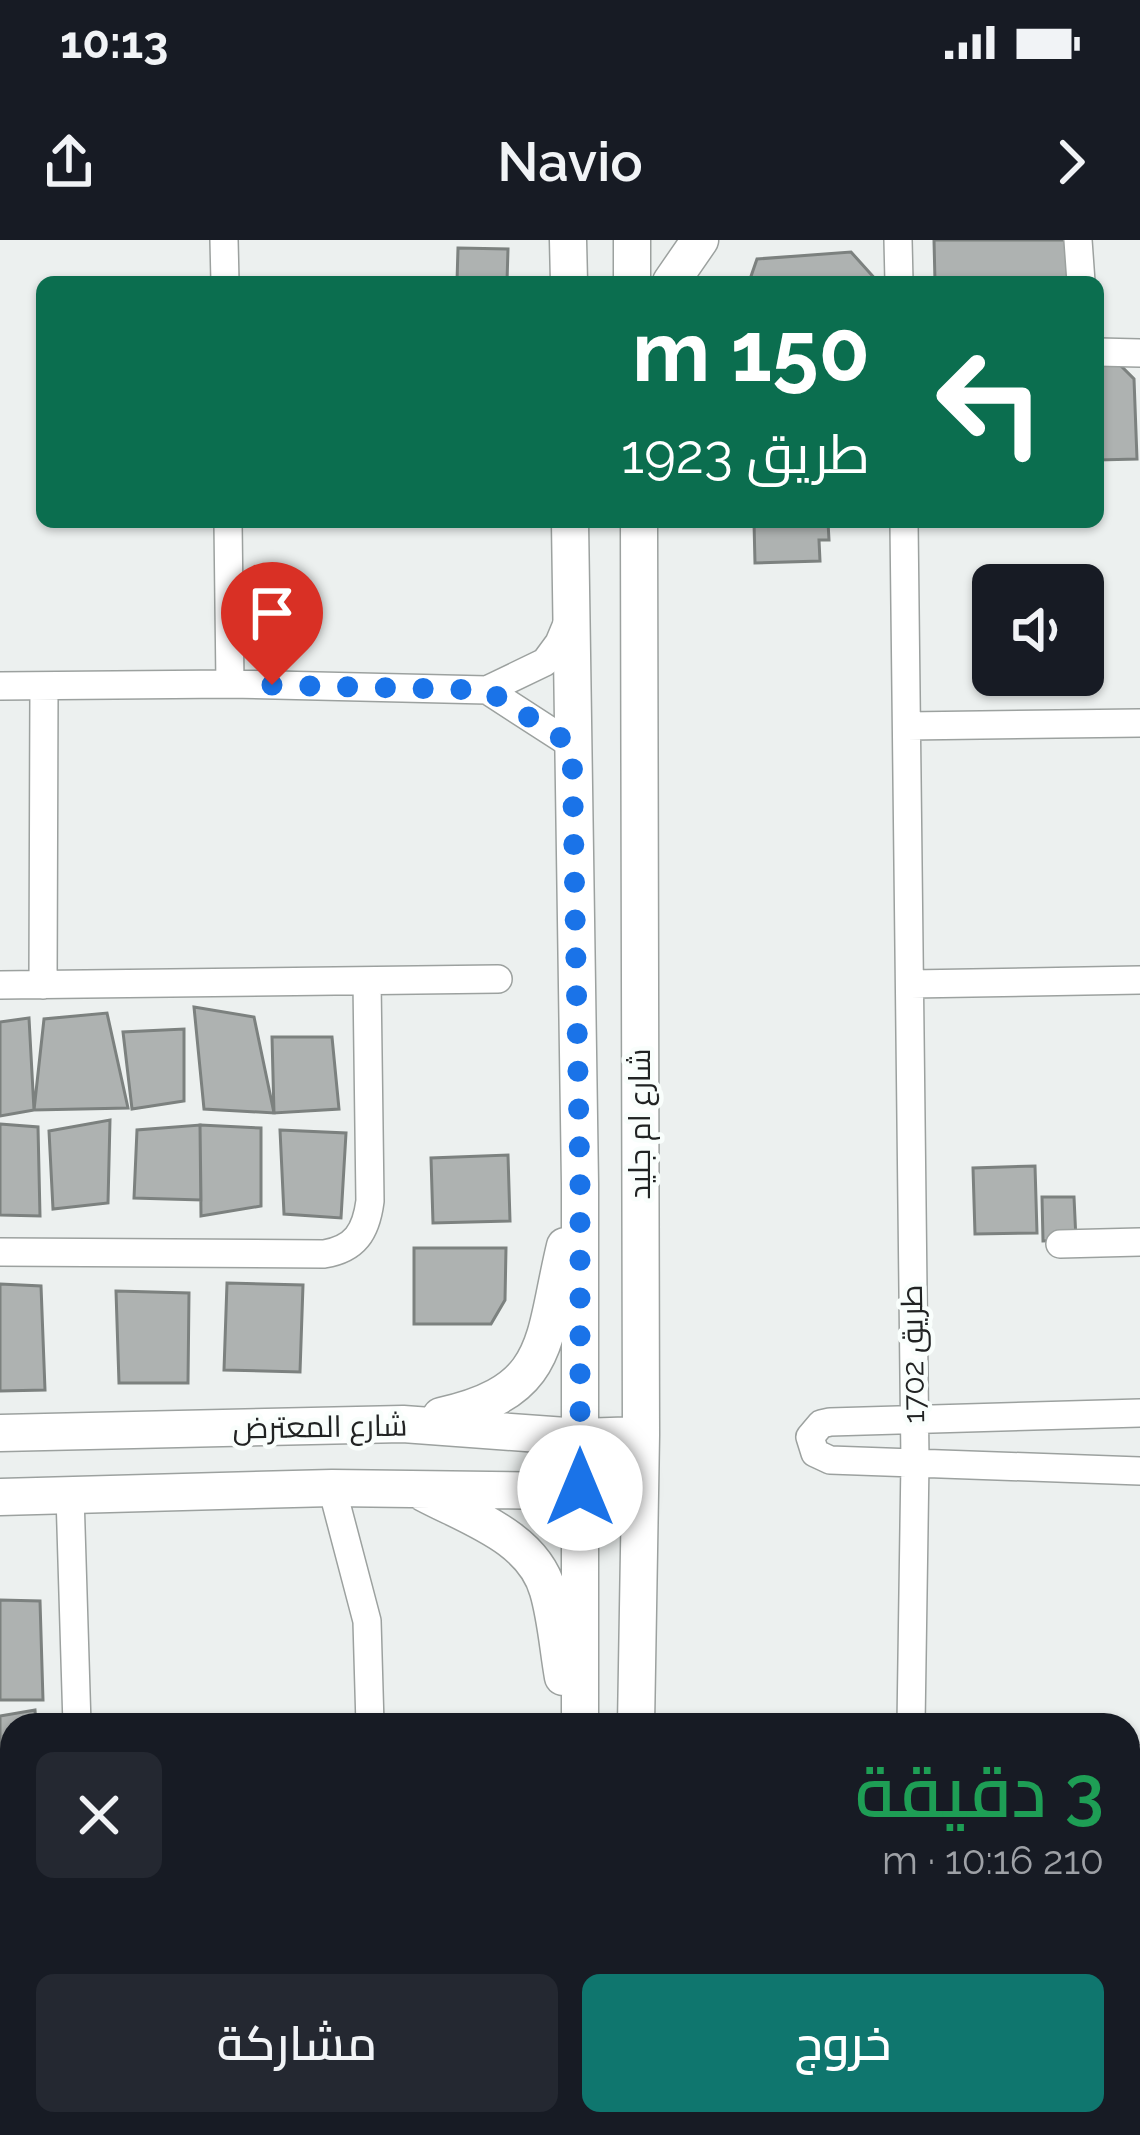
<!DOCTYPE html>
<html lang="ar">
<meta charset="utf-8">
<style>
:root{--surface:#171b24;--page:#242831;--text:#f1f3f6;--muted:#9ea1a6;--accent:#0f766e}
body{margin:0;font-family:Raleway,Cairo,sans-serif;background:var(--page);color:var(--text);direction:rtl;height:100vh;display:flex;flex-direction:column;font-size:45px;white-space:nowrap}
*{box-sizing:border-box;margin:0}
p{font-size:39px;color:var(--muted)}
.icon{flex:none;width:66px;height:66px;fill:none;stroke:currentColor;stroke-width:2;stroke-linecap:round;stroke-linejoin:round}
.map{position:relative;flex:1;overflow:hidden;direction:ltr}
.side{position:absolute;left:0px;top:1473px;width:1140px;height:423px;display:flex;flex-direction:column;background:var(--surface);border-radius:36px 36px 0 0;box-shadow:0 3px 9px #0004;direction:rtl}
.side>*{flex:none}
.banner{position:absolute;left:36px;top:36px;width:1068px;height:252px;border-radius:18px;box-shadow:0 3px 9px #0004;direction:rtl;background:#0b6e4f;color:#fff;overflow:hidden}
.buttons{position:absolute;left:972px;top:324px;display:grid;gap:24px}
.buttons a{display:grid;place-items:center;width:132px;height:132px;border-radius:18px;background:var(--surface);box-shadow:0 3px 9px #0004;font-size:60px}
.pin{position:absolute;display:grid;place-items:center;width:102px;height:102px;color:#fff;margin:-123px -51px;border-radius:50% 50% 50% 0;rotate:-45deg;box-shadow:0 0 12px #0007}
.pin .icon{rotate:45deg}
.me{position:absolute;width:132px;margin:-66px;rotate:0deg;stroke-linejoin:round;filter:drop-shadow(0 0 9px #0008)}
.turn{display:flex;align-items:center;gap:42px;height:252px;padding:0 36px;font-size:54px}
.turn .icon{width:156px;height:156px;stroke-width:2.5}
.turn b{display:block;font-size:84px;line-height:102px}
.round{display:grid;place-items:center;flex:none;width:126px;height:126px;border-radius:18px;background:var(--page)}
.overview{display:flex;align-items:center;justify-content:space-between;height:204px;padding:0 36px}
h1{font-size:72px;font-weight:600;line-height:90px;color:#1e9e55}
.action{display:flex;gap:24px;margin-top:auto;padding:24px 36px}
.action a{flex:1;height:138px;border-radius:18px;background:var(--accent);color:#fff;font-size:48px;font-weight:600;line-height:138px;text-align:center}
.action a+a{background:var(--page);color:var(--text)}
.status{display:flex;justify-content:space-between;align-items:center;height:84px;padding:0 60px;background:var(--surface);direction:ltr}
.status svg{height:33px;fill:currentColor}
header{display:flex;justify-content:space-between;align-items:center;height:156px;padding:0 36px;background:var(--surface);font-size:54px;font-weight:600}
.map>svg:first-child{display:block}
.building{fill:#aeb2b1;stroke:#7c817f;stroke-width:3}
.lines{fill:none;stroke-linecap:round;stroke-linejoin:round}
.street-casing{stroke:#9ca19f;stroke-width:30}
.secondary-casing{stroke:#9ca19f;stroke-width:39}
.street{stroke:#fff;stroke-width:27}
.secondary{stroke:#fff;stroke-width:36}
.route{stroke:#1a73e8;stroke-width:21;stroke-dasharray:0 37.8}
.labels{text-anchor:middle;stroke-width:9;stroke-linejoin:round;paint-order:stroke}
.street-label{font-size:30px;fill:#212323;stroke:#f9fefc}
</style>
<div class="status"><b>10:13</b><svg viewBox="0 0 49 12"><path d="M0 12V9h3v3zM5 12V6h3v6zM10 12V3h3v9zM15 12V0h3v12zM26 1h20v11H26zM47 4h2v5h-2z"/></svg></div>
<header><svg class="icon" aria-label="forward" viewBox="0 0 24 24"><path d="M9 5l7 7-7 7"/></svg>Navio<svg class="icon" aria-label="share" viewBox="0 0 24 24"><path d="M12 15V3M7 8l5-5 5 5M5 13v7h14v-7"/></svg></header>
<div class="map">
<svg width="1140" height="1895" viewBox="0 0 1140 1895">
<rect width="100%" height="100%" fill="#ecf0ef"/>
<path class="building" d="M 934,0 L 1070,0 L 1071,42 L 935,42 Z
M 458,8 L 508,9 L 507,42 L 457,42 Z
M 851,12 L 878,42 L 749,42 L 757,19 Z
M 1098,114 L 1111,116 L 1134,139 L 1137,219 L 1098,220 Z
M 754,282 L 828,282 L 829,300 L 819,300 L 820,321 L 755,323 Z
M 194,767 L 254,777 L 274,873 L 204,869 Z
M 107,773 L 128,868 L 34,870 L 44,779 Z
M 29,778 L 34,870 L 0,876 L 0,782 Z
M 184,789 L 184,861 L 132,869 L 123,792 Z
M 272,797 L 332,797 L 339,869 L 274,873 Z
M 110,880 L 108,963 L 53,969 L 49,891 Z
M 0,884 L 38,887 L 40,976 L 0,975 Z
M 200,885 L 261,888 L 261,966 L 201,976 Z
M 200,885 L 201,960 L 134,958 L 137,890 Z
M 280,890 L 346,893 L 341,978 L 284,974 Z
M 508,915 L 510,981 L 433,983 L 431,918 Z
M 1035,926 L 1037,993 L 975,994 L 973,928 Z
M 1042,957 L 1074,957 L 1076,1000 L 1043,1001 Z
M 414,1008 L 506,1008 L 505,1060 L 491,1084 L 414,1084 Z
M 227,1043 L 303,1045 L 300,1132 L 224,1130 Z
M 0,1044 L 41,1046 L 45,1150 L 0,1151 Z
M 116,1051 L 189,1053 L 188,1143 L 119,1143 Z
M 0,1360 L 40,1361 L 43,1460 L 0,1460 Z
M 35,1470 L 36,1485 L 12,1485 L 12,1563 L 0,1563 L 0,1476 Z
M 4,1643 L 12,1760 L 0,1761 L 0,1644 Z
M 1019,1884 L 1104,1884 L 1106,1895 L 1019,1895 Z"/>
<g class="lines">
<defs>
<path id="street" d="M 224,0 L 225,42
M 898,0 L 899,42
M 1078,0 L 1081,42
M 1098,112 L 1140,113
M 228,282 L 230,444
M 904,282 L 915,1221 L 911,1485
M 0,446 L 230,444 L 487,450 L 545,422 L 559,403 L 569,379
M 487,450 L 572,505
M 907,486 L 1140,483
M 911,744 L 1140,740
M 0,745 L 498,739
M 43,745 L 44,448
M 1060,1004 L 1140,1002
M 0,1012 L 324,1014 C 355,1009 366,992 370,961 L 367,741
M 1140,1173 L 830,1182 L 821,1184 L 810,1197 L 815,1213 L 830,1220 L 1140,1231
M 332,1248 L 367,1381 L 370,1485
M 70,1255 L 77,1485
M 1128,1519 L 1140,1519
M 0,1583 L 12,1583
M 1128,1835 L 1140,1834
M 9,1871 L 10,1895
M 199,1884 L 200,1895
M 378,1884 L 379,1895
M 917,1884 L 917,1895"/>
<path id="secondary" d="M 568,0 L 569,42
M 632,0 L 632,42
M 671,42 L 700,0
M 570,282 L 580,944 L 580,1485
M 441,1176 C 553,1151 542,1101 565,1006
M 0,1193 L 403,1184 L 580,1197 L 641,1195
M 424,1253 C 469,1277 533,1297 548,1351 C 556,1378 558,1409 563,1437
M 0,1257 L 332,1248 L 638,1252
M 636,1485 L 641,1195 L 639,282
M 584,1884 L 584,1895
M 646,1884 L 646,1895"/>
</defs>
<use href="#street" class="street-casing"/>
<use href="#secondary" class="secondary-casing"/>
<use href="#street" class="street"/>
<use href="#secondary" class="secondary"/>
</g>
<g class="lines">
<path class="route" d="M 272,445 L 487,450 L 572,505 L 580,944 L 580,1248"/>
</g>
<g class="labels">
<g class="street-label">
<text transform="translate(640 884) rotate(-90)" y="10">شارع ام جليد</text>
<text transform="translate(913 1114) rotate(-91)" y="10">طريق 1702</text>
<text transform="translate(320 1187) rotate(-1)" y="10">شارع المعترض</text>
</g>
</g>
</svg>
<div class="buttons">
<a><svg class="icon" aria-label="sound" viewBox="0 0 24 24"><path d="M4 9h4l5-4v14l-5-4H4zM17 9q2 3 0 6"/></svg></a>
</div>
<div class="pin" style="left:272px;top:445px;background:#d93025"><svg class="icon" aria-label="arrive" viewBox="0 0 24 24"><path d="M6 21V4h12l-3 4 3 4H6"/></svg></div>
<svg class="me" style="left:580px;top:1248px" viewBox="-20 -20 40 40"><circle r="19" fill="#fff"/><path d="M0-13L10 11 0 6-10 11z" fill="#1a73e8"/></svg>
<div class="banner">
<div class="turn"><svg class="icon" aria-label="left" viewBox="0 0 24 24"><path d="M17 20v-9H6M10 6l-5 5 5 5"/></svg><div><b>150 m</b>طريق 1923</div></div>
</div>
<section class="side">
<div class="overview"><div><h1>3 دقيقة</h1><p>210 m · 10:16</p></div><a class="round"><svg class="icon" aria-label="close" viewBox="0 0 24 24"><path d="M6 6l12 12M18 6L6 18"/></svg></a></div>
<div class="action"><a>خروج</a><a>مشاركة</a></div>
</section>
</div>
